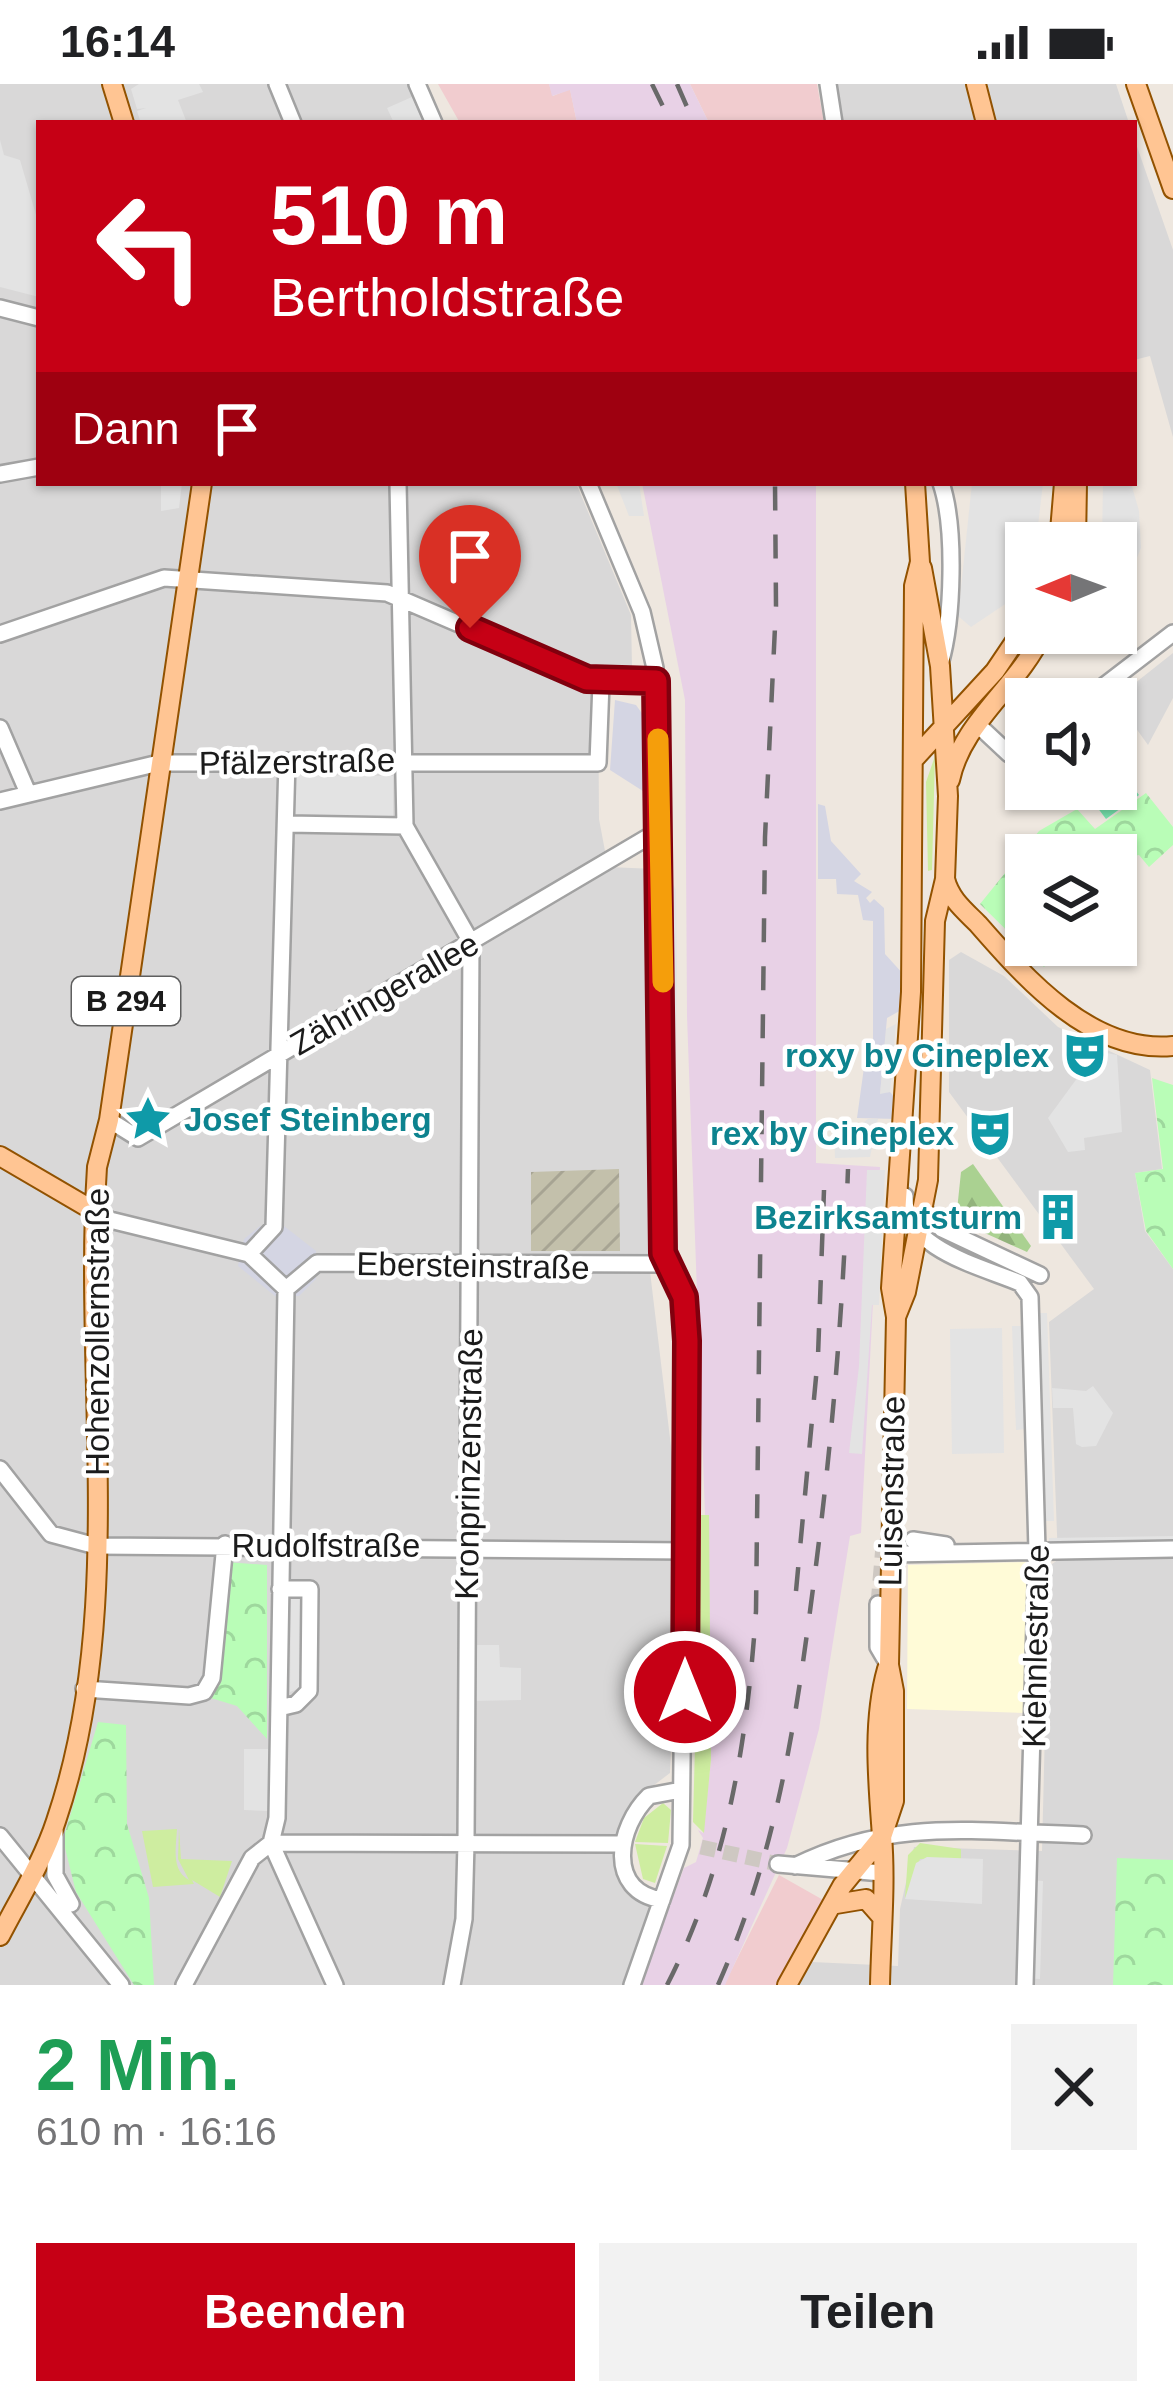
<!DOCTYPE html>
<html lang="de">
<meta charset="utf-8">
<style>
:root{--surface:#fff;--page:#f2f2f2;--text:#202124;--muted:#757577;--accent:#c60015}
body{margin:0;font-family:Helvetica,sans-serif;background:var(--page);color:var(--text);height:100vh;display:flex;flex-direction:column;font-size:45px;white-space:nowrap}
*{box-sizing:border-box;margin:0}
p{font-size:39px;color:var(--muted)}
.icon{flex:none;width:66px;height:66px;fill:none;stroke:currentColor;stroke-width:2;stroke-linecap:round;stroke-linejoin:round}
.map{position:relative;height:1901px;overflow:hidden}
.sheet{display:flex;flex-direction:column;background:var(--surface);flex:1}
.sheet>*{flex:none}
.guide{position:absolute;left:36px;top:36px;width:1101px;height:366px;border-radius:0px;box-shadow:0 3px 9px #0004;background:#c60015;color:#fff;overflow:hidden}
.needle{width:78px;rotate:269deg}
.fabs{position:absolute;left:1005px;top:438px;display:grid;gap:24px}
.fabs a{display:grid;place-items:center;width:132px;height:132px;border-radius:0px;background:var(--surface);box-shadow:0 3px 9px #0004;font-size:60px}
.pin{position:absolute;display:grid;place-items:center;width:102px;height:102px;color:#fff;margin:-123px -51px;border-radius:50% 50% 50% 0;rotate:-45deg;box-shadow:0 0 12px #0007}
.pin .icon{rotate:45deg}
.me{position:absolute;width:132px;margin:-66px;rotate:0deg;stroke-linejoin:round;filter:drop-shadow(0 0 9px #0008)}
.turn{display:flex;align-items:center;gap:42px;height:252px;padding:0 36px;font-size:54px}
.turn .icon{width:156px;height:156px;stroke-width:2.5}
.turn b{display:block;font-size:84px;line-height:102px}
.then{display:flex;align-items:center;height:114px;padding:0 36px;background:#0003;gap:24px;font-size:45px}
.round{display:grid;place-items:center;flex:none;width:126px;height:126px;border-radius:0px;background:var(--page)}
.overview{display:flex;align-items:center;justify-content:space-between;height:204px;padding:0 36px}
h1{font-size:72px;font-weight:600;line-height:90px;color:#1e9e55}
.primary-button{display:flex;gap:24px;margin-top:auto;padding:24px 36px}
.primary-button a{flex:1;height:138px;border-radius:0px;background:var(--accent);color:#fff;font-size:48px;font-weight:600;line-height:138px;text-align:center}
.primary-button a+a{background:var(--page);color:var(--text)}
.status{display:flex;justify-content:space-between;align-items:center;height:84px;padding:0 60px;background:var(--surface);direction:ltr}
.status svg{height:33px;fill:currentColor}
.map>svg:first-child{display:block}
.residential{fill:#d9d8d8}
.commercial{fill:#f1cccf}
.education{fill:#fffbd7}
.railway{fill:#e8d1e6}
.construction{fill:url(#construction-furrows)}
.grass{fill:#ceeda0}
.forest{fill:url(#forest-firs)}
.park{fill:url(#park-crowns)}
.pitch{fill:#76e4ae}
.parking{fill:#e3e3e3}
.plaza{fill:#d4d5e3}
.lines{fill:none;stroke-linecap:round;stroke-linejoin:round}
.minor-tunnel{stroke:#cec8c2;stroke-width:15;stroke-dasharray:15 8;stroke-linecap:butt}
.minor-casing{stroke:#a2a2a2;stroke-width:20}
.major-casing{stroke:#925200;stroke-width:22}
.minor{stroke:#fff;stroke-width:15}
.major{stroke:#ffc593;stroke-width:18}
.rail{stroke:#696969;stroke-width:4.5;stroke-dasharray:24 24;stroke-linecap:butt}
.route-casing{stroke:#81000e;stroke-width:30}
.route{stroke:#c60015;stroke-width:21}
.slow{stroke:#f59e0b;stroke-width:21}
.labels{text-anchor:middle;stroke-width:9;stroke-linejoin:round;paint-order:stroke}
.shield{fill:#fff;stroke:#5f5f5f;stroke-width:3}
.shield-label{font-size:30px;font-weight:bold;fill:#1b1b1b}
.street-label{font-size:33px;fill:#1b1b1b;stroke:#fff}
.culture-label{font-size:33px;font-weight:bold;fill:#0d838f;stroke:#fff;text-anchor:end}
</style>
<div class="status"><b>16:14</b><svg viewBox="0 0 49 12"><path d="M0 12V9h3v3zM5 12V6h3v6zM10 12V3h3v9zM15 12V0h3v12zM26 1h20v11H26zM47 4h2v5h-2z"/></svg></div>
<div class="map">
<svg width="1173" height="1901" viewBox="0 0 1173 1901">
<defs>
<pattern id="construction-furrows" width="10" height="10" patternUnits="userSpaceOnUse" patternTransform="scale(3)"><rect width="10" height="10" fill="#c3c0ab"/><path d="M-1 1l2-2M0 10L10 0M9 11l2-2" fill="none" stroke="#a7a493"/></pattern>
<pattern id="forest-firs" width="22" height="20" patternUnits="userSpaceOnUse" patternTransform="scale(3)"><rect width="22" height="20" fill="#aad191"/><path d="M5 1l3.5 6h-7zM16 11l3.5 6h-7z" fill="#92b37c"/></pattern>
<pattern id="park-crowns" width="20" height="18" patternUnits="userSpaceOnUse" patternTransform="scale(3)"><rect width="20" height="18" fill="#b9fdb7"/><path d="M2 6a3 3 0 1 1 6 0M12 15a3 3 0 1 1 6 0" fill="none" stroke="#9ed89d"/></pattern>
</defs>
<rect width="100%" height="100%" fill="#eee7df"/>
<path class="residential" d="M 0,0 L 424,0 L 440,39 L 39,39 L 39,399 L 576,399 L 631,531 L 632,584 L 598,585 L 599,735 L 608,783 L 655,785 L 648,1171 L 673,1379 L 678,1478 L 670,1689 L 633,1717 L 617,1748 L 619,1799 L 628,1811 L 656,1821 L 625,1901 L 0,1901 Z
M 834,0 L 1116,0 L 1129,39 L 841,39 Z
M 1134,54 L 1173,166 L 1173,353 L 1150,272 L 1134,276 Z
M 1173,569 L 1173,614 L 1148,661 L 1115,615 Z
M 961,868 L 1004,892 L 1058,943 L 1150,986 L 1162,1085 L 1135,1089 L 1145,1147 L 1173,1185 L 1173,1901 L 798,1901 L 812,1878 L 898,1882 L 900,1825 L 914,1763 L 1042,1767 L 1049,1482 L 1058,1476 L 1049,1238 L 1094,1205 L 949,1008 L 949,876 Z"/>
<path class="commercial" d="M 438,0 L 549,0 L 553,12 L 570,5 L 577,39 L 460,39 Z
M 690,0 L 817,0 L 824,39 L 709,39 Z
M 779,1791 L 825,1817 L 776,1901 L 724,1901 Z"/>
<path class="education" d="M 1029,1478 L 1025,1629 L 907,1625 L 908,1481 Z"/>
<path class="railway" d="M 549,0 L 690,0 L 709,39 L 577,39 L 570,6 L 552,12 Z
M 642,399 L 816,399 L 816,1079 L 880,1083 L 861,1449 L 850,1452 L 819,1645 L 787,1764 L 725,1901 L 640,1901 L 684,1784 L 696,1778 L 703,1754 L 698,1746 L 703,1749 L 711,1675 L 711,1596 L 687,932 L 685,616 Z"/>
<path class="construction" d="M 619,1085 L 620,1167 L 531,1167 L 531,1088 Z"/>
<path class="grass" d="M 935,672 L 932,786 L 928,787 L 926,698 Z
M 701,1431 L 709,1431 L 711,1675 L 704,1749 L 693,1738 Z
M 663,1719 L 671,1726 L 668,1759 L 635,1758 L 644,1734 Z
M 177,1745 C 176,1764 171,1786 189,1796 L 178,1775 L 179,1745 L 181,1775 L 232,1777 L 220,1813 L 192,1796 L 194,1800 L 153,1803 L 142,1747 Z
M 920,1759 L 961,1765 L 961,1775 L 920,1775 L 905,1815 L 908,1771 Z
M 635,1760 L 667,1762 L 655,1799 L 643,1795 Z"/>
<path class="forest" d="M 973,1080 L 1031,1162 L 1027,1168 L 956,1136 L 961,1088 Z"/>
<path class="park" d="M 1146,709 L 1173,743 L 1173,761 L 1149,783 L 1139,771 L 1116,775 L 1026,771 L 1026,861 L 1063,861 L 1044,883 L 980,820 L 1039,747 L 1077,725 L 1095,745 Z
M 1152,994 L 1173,1001 L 1173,1185 L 1146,1147 L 1135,1089 L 1163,1085 Z
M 225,1478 L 267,1481 L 267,1655 L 237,1622 L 201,1611 L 207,1607 Z
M 98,1638 L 126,1641 L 127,1740 L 149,1814 L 154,1901 L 134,1901 L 76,1808 L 63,1756 Z
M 1117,1774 L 1173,1776 L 1173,1901 L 1113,1901 Z"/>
<path class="pitch" d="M 1123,690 L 1139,711 L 1106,735 L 1091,715 L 1103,705 L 1116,705 Z"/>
<path class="parking" d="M 139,0 L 199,0 L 203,8 L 178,16 L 187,39 L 141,39 L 137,27 L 146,24 L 137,25 L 131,5 Z
M 412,13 L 423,39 L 394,39 L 387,24 Z
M 0,56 L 4,71 L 20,76 L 39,141 L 39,213 L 0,203 Z
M 161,399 L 182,399 L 179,424 L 161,427 Z
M 616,399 L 639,399 L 644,432 L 629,432 Z
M 972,399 L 1043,399 L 1036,459 L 1026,459 L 1026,506 L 971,543 L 958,532 Z
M 1103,399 L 1131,399 L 1139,427 L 1141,464 L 1128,495 L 1116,492 L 1116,459 L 1102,459 Z
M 295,691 L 393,692 L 393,735 L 294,735 Z
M 670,794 L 676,806 L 677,885 L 676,993 L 670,1019 Z
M 896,940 L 890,1008 L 880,1011 L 886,945 Z
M 1097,967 L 1117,971 L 1122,1048 L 1084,1054 L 1085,1066 L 1068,1068 L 1048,1034 Z
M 868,1035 L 878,1035 L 870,1073 L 835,1074 L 834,1043 L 857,1043 Z
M 867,1086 L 885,1086 L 879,1221 L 872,1221 L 862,1370 L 849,1369 L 859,1282 Z
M 1039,1229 L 1047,1229 L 1054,1437 L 1046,1437 Z
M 1012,1242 L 1023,1242 L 1027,1345 L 1016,1346 Z
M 1002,1244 L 1004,1369 L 952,1370 L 950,1245 Z
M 1093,1302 L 1113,1329 L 1096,1362 L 1082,1363 L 1076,1360 L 1073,1324 L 1053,1324 L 1052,1304 L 1086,1307 Z
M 1173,1452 L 1173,1461 L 1049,1462 L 1049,1454 Z
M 299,1508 L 306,1515 L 305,1602 L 290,1608 L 291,1512 Z
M 470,1561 L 499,1561 L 500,1583 L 521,1584 L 521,1616 L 470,1617 Z
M 244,1665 L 268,1665 L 268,1727 L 244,1726 Z
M 927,1773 L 983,1775 L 982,1820 L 905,1815 L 916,1779 Z
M 1030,1796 L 1043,1797 L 1040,1895 L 1026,1894 Z"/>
<path class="plaza" d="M 615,616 L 636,621 L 646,635 L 646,709 L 610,686 Z
M 818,720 L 825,722 L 831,757 L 861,790 L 854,797 L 872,808 L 866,814 L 870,819 L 874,815 L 884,824 L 885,870 L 904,891 L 903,925 L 887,934 L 880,1010 L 890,1008 L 897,1016 L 897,1035 L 857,1034 L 866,969 L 873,968 L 873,837 L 863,836 L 858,811 L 837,810 L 836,795 L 818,795 Z
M 260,1142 L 284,1142 L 316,1167 L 316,1195 L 299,1212 L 275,1212 L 238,1182 L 244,1155 Z"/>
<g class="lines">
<path class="minor-tunnel" d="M 878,1520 L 883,1462 L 913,1456
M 701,1763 L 778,1780"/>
<defs>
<path id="minor" d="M 277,0 L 293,39
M 417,0 L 434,39
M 828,0 L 834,39
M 0,224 L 39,234
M 0,390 L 39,383
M 398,399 L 405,742 L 471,858 L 466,1759 L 464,1835 L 452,1901
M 588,399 L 642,528 L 655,584 L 663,1169 L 684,1213 L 687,1257 L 681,1761 L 632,1901
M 0,550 L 164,494 L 387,509 L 587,595 L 656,597
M 940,580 C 953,536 956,443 941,399
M 1087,615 L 1173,549
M 978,641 L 1009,670 L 1026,663
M 0,644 L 28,709
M 0,717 L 159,679 L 598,679 L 601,599
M 287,740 L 405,742
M 109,1036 L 138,1054 L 660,746
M 905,1112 C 903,1165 980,1182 1020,1199 L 1030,1213 L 1037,1467 L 1025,1901
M 923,1125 L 942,1145 L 1040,1191
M 94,1127 L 110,1136 L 249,1170 L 286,1205
M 249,1170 L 274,1143 L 287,677
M 286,1205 L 277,1734 L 271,1759 L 335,1901
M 286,1205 L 317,1179 L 666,1180
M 0,1385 L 51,1450 L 96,1462 L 687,1467
M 913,1456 L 946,1461
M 890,1470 L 1173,1465
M 878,1520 L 878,1563 L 888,1580
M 84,1605 L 189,1612 L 204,1608 L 212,1594 L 225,1460
M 279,1624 L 296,1620 L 309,1607 L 310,1505 L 280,1505
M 55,1747 L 55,1791 L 71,1820
M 0,1752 L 121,1901
M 778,1780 L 882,1789
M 795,1782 C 893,1733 978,1748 1083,1751
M 662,1816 C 606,1807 617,1743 649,1712 L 681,1706
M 184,1901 L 252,1774 L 271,1759 L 622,1760"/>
<path id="major" d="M 112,0 L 124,39
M 976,0 L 986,39
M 1136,0 L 1173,105
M 1059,459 L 1064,399
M 1076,459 L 1077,399
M 914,675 L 995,587 L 1026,541
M 950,696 C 962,638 1018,603 1043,549
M 945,795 C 950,815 964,826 978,840 C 1026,895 1092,970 1173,962
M 0,1072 L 94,1127
M 896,1233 L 906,1208 L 928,1096 L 935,837 L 945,795 L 948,712 L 940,582 L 922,484
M 836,1820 L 866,1815 L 881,1832
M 0,1852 C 19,1815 43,1777 56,1737 C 127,1528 83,1298 97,1083 L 109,1036 L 202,399
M 787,1901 L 842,1802 L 882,1753 L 894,1717 L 894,1607 L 889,1581 L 896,1233 L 891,1204 L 911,908 L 914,502 L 920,478 L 915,399
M 880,1901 C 881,1852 886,1801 882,1752 C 878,1698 872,1638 887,1585"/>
</defs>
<use href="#minor" class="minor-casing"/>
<use href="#major" class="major-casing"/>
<use href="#minor" class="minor"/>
<use href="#major" class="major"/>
<path class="rail" d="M 652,0 L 671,39
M 677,0 L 694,39
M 796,1507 L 818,1272 L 824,1106
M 667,1901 C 728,1782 747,1658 756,1527 L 765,753 L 776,522 L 775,399
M 718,1901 C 775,1772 794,1650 812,1512 C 831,1370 843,1229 848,1085"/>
</g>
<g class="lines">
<defs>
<path id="route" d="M 470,544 L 587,595 L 656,597 L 663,1169 L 684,1213 L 687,1257 L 685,1608"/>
</defs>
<use href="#route" class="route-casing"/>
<use href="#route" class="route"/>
<path class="slow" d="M 658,655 L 663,898"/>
</g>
<defs>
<symbol id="theatre-bare" viewBox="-9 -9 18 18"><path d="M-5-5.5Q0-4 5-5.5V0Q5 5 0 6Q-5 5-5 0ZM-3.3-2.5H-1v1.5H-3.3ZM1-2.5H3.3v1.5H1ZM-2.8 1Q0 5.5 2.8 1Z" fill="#0f9aa8" stroke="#fff" stroke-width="2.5" paint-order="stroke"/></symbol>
<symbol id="sight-bare" viewBox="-9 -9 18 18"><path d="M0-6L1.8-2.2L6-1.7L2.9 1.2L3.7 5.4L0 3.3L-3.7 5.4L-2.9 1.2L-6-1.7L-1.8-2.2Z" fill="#0f9aa8" stroke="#fff" stroke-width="2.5" paint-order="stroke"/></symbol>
<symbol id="building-bare" viewBox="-9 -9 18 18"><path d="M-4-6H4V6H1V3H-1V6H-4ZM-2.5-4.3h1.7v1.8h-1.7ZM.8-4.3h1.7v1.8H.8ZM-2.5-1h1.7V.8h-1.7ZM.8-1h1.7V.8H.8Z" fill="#0f9aa8" stroke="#fff" stroke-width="2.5" paint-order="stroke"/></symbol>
</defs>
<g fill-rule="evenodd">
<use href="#theatre-bare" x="1052" y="938" width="66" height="66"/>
<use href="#sight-bare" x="115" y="1002" width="66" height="66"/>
<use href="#theatre-bare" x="957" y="1016" width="66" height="66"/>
<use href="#building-bare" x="1025" y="1100" width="66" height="66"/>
</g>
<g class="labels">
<rect class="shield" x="72" y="893" width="108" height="48" rx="9"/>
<g class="shield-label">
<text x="126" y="927">B 294</text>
</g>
<g class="street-label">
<text transform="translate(297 677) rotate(-1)" y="12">Pfälzerstraße</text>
<text transform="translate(384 909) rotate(-30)" y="12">Zähringerallee</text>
<text transform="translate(473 1181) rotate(1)" y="12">Ebersteinstraße</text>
<text transform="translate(97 1248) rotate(-90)" y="12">Hohenzollernstraße</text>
<text transform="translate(468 1380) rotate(-89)" y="12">Kronprinzenstraße</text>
<text transform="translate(891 1407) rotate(-89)" y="12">Luisenstraße</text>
<text x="326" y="1473">Rudolfstraße</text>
<text transform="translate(1035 1562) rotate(-89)" y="12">Kiehnlestraße</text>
</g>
<g class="culture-label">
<text x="1049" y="983">roxy by Cineplex</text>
<text x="184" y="1047" text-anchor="start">Josef Steinberg</text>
<text x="954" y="1061">rex by Cineplex</text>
<text x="1022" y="1145">Bezirksamtsturm</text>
</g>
</g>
</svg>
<div class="fabs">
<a><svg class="needle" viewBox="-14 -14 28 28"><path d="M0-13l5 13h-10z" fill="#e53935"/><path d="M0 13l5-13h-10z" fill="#757577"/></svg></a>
<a><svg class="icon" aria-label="sound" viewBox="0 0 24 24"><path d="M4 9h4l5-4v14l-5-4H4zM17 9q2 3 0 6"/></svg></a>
<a><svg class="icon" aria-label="layers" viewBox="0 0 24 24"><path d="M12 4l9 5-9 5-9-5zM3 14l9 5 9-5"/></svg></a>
</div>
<div class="pin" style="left:470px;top:544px;background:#d93025"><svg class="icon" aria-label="arrive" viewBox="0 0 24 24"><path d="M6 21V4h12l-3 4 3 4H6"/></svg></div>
<svg class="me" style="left:685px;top:1608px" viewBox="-20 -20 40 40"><circle r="17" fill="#c60015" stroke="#fff" stroke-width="3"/><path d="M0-11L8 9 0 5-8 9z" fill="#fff"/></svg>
<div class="guide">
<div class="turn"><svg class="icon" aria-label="left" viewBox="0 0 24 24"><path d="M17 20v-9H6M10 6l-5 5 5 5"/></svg><div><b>510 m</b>Bertholdstraße</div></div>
<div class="then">Dann<svg class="icon" aria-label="arrive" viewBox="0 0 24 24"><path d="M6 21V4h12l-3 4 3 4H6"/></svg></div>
</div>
</div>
<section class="sheet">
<div class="overview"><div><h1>2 Min.</h1><p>610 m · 16:16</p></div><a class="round"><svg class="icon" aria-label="close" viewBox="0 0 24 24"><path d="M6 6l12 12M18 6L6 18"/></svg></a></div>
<div class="primary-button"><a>Beenden</a><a>Teilen</a></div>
</section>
